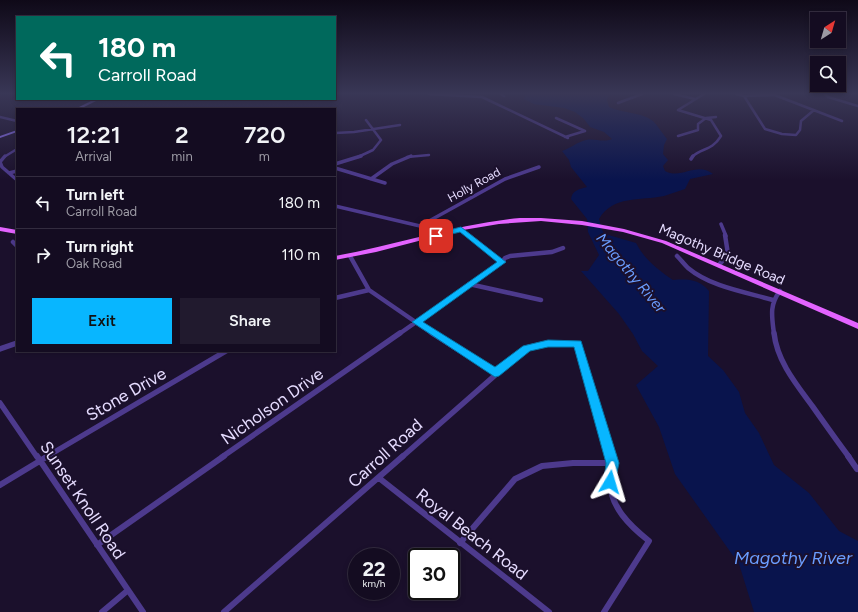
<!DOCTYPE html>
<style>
:root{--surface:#140c21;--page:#211a2e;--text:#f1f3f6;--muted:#9d9ba5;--line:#332c3f;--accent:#08b6ff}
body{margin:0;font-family:Figtree,sans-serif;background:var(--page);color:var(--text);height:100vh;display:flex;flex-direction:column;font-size:15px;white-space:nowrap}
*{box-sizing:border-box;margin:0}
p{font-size:13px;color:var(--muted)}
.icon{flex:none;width:22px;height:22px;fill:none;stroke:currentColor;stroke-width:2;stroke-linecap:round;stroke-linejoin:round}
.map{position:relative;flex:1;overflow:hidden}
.details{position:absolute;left:16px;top:108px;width:320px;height:244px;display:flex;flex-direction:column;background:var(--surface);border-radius:0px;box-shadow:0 2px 6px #0003,0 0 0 1px var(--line)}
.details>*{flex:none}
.banner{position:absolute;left:16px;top:16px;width:320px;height:84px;border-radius:0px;box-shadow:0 2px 6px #0003,0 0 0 1px var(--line);background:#00695c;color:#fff;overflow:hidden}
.needle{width:26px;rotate:37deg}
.buttons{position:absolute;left:810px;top:12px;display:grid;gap:8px}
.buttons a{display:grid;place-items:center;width:36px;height:36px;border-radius:0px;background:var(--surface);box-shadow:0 2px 6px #0003,0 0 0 1px var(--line);font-size:20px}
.speed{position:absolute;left:348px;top:548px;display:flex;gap:8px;font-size:20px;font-weight:700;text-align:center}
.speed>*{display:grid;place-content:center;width:52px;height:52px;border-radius:50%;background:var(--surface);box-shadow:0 2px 6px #0003,0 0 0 1px var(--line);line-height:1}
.speed small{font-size:10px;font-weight:400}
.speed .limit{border:2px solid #111;border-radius:6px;background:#fff;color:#111}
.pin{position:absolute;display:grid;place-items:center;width:34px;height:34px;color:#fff;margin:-17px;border-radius:8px;box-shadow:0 2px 6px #0006}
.me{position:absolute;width:44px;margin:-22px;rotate:7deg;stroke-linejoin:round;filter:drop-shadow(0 0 3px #0008)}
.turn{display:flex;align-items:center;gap:14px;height:84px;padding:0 16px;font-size:18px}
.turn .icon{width:52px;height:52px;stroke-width:2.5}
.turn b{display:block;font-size:28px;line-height:34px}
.eta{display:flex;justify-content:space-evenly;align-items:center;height:68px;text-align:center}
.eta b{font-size:24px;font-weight:600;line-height:28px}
.action{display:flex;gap:8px;margin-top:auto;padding:8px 16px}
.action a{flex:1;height:46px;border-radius:0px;background:var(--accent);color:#111;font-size:16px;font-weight:600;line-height:46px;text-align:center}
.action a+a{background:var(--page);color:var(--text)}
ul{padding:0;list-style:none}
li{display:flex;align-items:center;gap:12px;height:52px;padding:0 16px;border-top:1px solid var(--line)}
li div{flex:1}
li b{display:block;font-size:15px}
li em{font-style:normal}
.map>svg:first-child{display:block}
.water{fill:#09144d}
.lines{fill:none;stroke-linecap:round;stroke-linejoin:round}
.minor-far4{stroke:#4d3a8d;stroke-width:2.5}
.minor-far3{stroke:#4d3a8d;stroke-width:3.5}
.minor-far2{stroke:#4d3a8d;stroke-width:4.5}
.minor-far1{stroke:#4d3a8d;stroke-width:5.5}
.minor{stroke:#4d3a8d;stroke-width:6}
.secondary{fill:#9173ff;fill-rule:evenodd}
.primary{fill:#e363ff;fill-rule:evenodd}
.route{fill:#08b6ff;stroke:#0576a6}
.labels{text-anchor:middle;stroke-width:4;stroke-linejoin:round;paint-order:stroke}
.far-street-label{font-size:12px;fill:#e6dcff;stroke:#1b102c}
.street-label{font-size:14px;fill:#e6dcff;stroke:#1b102c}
.water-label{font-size:15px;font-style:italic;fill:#6a9dff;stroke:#1b102c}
.near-street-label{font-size:17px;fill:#e6dcff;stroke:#1b102c}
.near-water-label{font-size:18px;font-style:italic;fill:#6a9dff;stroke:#1b102c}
</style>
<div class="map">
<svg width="858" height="612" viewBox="0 0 858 612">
<rect width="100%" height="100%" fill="#1b102c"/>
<path class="water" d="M 524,94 L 609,95 L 607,100 L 609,107 C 622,113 641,112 653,121 C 658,126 662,133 667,139 L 664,145 L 663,154 L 668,160 L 663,166 L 665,171 C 682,180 696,161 713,174 L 690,179 L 685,189 C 678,191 671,194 664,196 C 640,201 613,195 599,219 L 602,230 L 605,234 L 636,243 C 645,260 657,269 673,280 C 688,279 699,279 709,291 L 708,356 L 723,370 L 739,392 L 745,413 L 759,433 L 774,465 L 809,493 L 839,531 L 858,541 L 858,612 L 754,612 L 739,564 L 675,474 L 659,427 L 636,385 L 658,366 L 642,351 L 633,334 L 619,314 L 581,271 L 588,271 L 599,255 L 588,232 L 587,219 L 571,199 C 572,190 580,189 587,187 L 571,167 L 569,160 L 562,151 C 571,148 577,142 586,140 C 595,138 603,143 612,139 L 604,132 L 590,127 L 584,119 L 575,112 L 564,108 L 534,104 L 524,99 L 525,96 Z"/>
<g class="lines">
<path class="minor-far4" d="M 429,94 L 482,97 L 568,138
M 501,94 L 504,96
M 674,94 L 695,99
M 736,94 L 744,96 L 765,129 L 782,134 L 796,135 L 800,130 L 801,121 L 814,110
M 772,94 L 842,121
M 825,94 L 828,97 L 858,106
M 744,96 L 773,95
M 618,103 L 642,94
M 678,110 L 711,120 L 721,136 C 711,152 702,147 692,157
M 678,110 L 704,94
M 0,117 L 17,121
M 556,118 L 585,131
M 335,133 L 354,132 L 400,125
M 678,136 L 698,130 L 698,124 L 706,118 L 716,117
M 565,137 L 585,131
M 4,157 L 17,149
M 358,157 L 373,150 L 381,140 L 366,120
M 407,157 L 429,155"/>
<path class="minor-far3" d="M 5,156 L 0,162 L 2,167 L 17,180
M 691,159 L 693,156
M 335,164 L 361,156
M 335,168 L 385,183
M 9,173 L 17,171
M 371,179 L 392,164 L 411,156
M 335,206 L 420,226 L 436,236
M 721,224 L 726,236
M 420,226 L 505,179 L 539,167
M 461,229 L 469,236"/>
<path class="minor-far2" d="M 435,235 L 436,236
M 468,235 L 502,262 L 505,258 L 510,256 L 552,252 L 563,248
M 13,242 L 17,246
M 350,256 L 369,290 L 433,334
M 677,256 C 681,260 684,264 688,268 C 711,287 745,292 773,300
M 719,265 L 728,254 L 725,235
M 469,284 L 541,300
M 335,298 L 369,290
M 399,334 L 502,262
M 774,334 C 772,317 769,305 780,291"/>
<path class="minor-far1" d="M 432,333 L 495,373
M 774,333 C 777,361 796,384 813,407 C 825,424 837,441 849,457
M 0,349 L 17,343
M 0,403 L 37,457
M 46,457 L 226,351
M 222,457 L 400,333
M 402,457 L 526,348 L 548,343 L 578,344 L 611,457"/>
<path class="minor" d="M 37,456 L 143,612
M 848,456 L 857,469
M 379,478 L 549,612
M 0,485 L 48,456
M 460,543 L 515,479 L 542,466 L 573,463 L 613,463
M 97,545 L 224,456
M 102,612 L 127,591
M 224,612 L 403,456
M 604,612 L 649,541 C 630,526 610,507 610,481 C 610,472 614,465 611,456"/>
<path class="secondary" d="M 95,99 L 100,99 L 80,109 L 75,109 Z
M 17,130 L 17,132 L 0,138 L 0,136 Z"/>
<path class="primary" d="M 520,218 L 541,218 L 582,221 L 624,229 L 666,241 L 858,323 L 858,329 L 662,243 L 623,232 L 582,225 L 541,221 L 499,224 L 457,231 L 376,252 L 335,260 L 335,256 C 397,245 457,224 520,218 Z
M 0,227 L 17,230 L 17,234 L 0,231 Z"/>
</g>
<linearGradient id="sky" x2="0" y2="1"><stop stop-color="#0f0918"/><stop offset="0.52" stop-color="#393756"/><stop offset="1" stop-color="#393756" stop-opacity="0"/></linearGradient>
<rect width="858" height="180" fill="url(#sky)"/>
<path class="route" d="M 461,227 L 506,262 L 423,322 L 495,367 L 523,346 L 548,340 L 581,341 L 619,463 L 614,487 L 610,488 L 606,487 L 604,482 L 606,463 L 574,347 L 548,347 L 530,351 L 499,376 L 495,377 L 412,322 L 497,262 L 460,232 L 436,238 L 432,236 L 433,234 Z"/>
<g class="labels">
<g class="far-street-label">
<text transform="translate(474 185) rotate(-29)" y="4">Holly Road</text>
</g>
<g class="street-label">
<text transform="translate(722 254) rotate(23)" y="5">Magothy Bridge Road</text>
</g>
<g class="water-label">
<text transform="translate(631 273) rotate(50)" y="5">Magothy River</text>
</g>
<g class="near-street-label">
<text transform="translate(126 394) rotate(-30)" y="6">Stone Drive</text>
<text transform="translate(272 406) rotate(-35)" y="6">Nicholson Drive</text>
<text transform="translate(385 453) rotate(-42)" y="6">Carroll Road</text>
<text transform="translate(83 500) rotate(56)" y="6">Sunset Knoll Road</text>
<text transform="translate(472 534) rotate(38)" y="6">Royal Beach Road</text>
</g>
<g class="near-water-label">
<text x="793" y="564">Magothy River</text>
</g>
</g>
</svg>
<div class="buttons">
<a><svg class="needle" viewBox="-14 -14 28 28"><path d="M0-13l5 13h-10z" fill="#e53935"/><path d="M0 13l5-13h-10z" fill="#9d9ba5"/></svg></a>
<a><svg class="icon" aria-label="search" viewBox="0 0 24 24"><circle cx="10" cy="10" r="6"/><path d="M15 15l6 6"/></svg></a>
</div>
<div class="speed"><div>22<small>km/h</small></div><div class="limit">30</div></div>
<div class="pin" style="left:436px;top:236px;background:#d93025"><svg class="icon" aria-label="arrive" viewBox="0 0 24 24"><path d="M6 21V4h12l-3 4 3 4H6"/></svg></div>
<svg class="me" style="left:610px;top:482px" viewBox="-20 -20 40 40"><path d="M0-17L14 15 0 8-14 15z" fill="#08b6ff" stroke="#fff" stroke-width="4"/></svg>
<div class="banner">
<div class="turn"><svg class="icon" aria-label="left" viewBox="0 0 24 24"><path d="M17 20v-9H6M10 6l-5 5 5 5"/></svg><div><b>180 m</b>Carroll Road</div></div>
</div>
<section class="details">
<div class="eta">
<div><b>12:21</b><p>Arrival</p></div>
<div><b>2</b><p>min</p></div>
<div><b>720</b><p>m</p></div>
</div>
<ul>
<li><svg class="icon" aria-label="left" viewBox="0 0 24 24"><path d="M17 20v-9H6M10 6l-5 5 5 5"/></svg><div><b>Turn left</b><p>Carroll Road</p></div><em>180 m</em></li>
<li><svg class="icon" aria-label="right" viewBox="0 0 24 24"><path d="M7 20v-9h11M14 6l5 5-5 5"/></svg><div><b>Turn right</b><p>Oak Road</p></div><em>110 m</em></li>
</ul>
<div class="action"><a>Exit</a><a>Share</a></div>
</section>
</div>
